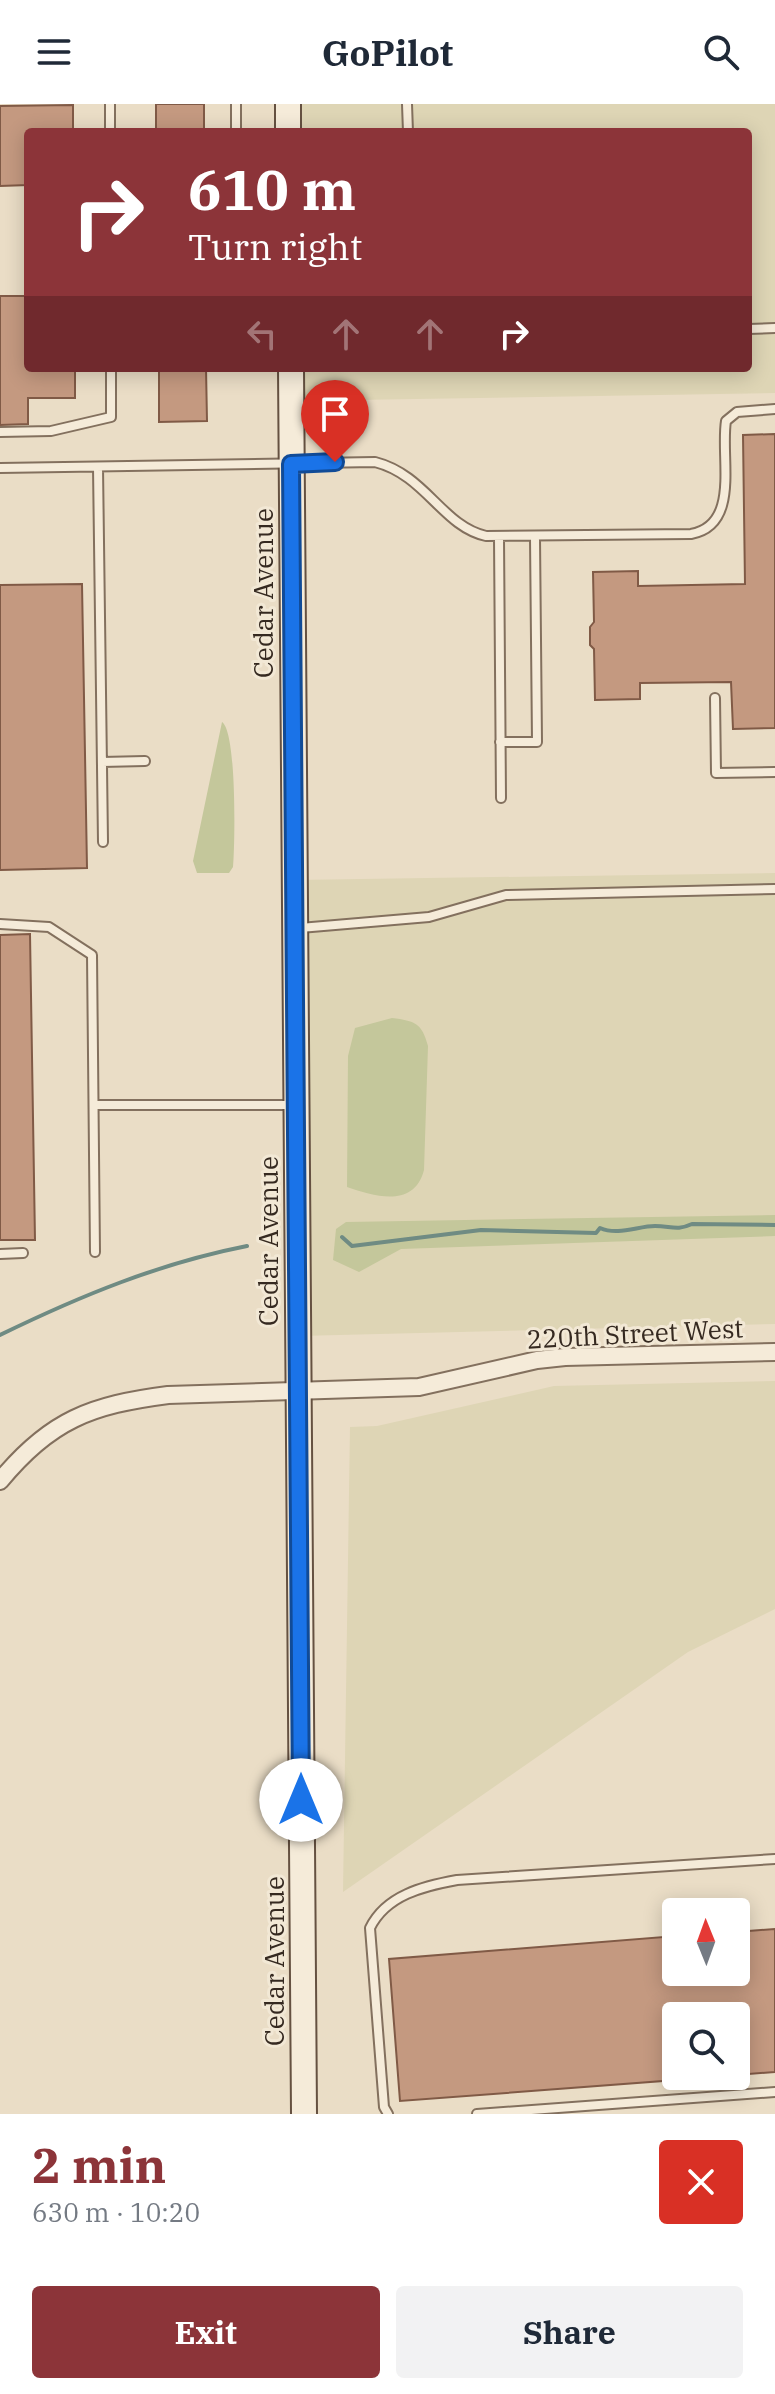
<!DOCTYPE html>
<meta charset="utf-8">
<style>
:root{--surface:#fff;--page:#f2f2f3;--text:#1f2937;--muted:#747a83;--accent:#8c3439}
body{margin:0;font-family:"IBM Plex Serif",serif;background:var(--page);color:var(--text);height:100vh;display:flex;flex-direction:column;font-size:30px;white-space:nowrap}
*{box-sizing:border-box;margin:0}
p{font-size:26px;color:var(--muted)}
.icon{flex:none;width:44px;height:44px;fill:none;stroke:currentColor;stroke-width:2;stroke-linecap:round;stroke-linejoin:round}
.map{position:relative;height:2010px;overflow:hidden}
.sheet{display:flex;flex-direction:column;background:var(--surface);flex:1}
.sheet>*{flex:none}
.hud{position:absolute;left:24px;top:24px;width:728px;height:244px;border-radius:8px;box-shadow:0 4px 20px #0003;background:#8c3439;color:#fff;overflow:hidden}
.needle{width:52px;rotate:359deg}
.fabs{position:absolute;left:662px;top:1794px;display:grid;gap:16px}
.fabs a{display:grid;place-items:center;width:88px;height:88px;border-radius:8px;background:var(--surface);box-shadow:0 4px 20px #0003;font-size:40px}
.pin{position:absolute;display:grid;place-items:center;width:68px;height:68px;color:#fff;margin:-82px -34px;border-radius:50% 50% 50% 0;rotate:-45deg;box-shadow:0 0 8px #0007}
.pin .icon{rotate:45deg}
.me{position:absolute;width:88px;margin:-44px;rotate:0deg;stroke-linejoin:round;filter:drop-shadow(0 0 6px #0008)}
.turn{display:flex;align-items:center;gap:28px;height:168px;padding:0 32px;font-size:36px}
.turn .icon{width:104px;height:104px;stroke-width:2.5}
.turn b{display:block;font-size:56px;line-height:68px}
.lanes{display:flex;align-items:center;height:76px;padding:0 32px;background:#0003;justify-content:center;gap:40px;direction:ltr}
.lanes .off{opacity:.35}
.round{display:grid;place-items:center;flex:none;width:84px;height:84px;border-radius:8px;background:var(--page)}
.head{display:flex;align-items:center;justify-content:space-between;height:136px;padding:0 32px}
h1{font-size:48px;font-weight:800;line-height:60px;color:var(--accent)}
.cta{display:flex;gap:16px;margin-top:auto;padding:16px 32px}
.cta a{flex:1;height:92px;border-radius:8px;background:var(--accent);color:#fff;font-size:32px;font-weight:800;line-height:92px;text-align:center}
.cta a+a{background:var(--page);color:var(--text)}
header{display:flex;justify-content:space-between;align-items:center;height:104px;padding:0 32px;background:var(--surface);font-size:36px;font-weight:800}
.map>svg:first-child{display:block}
.farmland{fill:#ded5b5}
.green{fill:#c4c79b}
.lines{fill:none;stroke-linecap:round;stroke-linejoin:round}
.stream{stroke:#6f8b83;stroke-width:4}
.building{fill:#c49980;stroke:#805a46;stroke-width:2}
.lane-casing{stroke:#83705e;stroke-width:12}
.street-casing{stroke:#83705e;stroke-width:20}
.secondary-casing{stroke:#655141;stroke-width:28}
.lane{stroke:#f5ebd9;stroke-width:8}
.street{stroke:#f5ebd9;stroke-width:16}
.secondary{stroke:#f5ebd9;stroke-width:24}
.route-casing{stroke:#114b97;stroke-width:20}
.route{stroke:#1a73e8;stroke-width:14}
.labels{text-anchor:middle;stroke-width:6;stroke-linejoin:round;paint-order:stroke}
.street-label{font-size:26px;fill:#352920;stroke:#f2e8d5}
</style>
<header><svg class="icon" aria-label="menu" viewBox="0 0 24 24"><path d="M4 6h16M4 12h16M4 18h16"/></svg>GoPilot<svg class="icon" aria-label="search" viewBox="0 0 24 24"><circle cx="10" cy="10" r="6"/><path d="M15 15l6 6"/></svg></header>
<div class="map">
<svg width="775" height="2010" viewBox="0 0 775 2010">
<rect width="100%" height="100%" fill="#eaddc6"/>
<path class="farmland" d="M 288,0 L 775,0 L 775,289 L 291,297 L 291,264 L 748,264 L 748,28 L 288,28 Z
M 775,769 L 775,1220 L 299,1232 L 295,776 Z
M 775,1277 L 775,1505 L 688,1548 L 343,1788 L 350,1323 L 377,1322 L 554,1282 Z"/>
<path class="green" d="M 222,618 C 237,628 235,741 233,763 L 229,769 L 197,769 L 193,757 Z
M 392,914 C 415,917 422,919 428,942 L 424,1066 C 414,1104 376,1093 347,1083 L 348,952 L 355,924 Z
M 775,1111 L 775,1132 L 401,1145 L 359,1168 L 333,1156 L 336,1125 L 346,1118 Z"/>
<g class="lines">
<path class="stream" d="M 342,1133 L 352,1142 L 481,1126 L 596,1129 L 600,1124 C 618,1132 638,1122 655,1122 C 671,1122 677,1127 692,1120 L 775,1121
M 0,1231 C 80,1192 160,1159 247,1142"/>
</g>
<path class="building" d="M 156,0 L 204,0 L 204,28 L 156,28 Z
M 73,1 L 73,28 L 28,28 L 28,81 L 0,82 L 0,2 Z
M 0,192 L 28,192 L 28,264 L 75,264 L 75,294 L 28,294 L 28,320 L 0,321 Z
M 159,264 L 206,264 L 207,317 L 159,318 Z
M 775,330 L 775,624 L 733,625 L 731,578 L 640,579 L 640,595 L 595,596 L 594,545 L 590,541 L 590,523 L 594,518 L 593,468 L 638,467 L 638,482 L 745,480 L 743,331 Z
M 82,480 L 87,764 L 0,766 L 0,481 Z
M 30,830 L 35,1136 L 0,1136 L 0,831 Z
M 775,1825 L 775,1968 L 736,1971 L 736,1912 L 676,1912 L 676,1976 L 400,1997 L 389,1855 L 676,1832 L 676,1868 L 736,1868 L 736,1828 Z"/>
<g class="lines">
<defs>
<path id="lane" d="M 110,0 L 110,28
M 236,0 L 236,28
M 407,0 L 408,28
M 748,225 L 775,224
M 0,328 L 51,327 L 111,313 L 111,264
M 98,363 L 103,738
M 0,364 L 375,358 C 426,371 442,422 486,432 L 691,430 C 741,421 720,353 726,317 L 737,308 L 775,305
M 499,434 L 501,694
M 715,594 L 716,669 L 775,668
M 500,638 L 537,638 L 535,434
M 102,658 L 145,657
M 0,820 L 49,823 L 92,851 L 95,1148
M 300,824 L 429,813 L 506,791 L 775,785
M 94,1001 L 293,1001
M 0,1150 L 23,1149
M 388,2010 L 384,2003 L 370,1824 C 386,1791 424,1782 457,1776 L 775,1755
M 477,2010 L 775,1988"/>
<path id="street" d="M 0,1377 C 50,1316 91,1301 168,1291 L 419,1283 L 537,1256 L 565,1253 L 775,1248"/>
<path id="secondary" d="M 288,0 L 288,28
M 291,264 L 304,2010"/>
</defs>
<use href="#lane" class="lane-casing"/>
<use href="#street" class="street-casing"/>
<use href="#secondary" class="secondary-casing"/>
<use href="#lane" class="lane"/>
<use href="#street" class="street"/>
<use href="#secondary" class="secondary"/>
</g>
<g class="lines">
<defs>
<path id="route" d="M 301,1696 L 291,360 L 335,358"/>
</defs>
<use href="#route" class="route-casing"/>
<use href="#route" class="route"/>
</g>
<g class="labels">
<g class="street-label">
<text transform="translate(264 489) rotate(-90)" y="9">Cedar Avenue</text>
<text transform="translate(269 1137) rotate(-90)" y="9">Cedar Avenue</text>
<text transform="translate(635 1230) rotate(-3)" y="9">220th Street West</text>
<text transform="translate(275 1857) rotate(-90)" y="9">Cedar Avenue</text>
</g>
</g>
</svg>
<div class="fabs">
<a><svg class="needle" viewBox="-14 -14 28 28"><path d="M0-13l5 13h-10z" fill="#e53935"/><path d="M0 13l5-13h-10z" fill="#747a83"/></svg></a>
<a><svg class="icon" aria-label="search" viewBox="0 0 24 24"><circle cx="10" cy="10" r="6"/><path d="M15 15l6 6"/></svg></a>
</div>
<div class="pin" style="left:335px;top:358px;background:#d93025"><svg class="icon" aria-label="arrive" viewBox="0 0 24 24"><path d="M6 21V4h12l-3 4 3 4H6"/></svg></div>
<svg class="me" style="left:301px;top:1696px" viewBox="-20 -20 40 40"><circle r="19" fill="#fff"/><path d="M0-13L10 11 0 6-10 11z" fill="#1a73e8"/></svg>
<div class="hud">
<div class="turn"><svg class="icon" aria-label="right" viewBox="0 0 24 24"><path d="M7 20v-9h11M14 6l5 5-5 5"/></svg><div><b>610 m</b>Turn right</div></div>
<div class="lanes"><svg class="icon off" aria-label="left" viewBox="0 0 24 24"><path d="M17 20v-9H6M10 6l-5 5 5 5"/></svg><svg class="icon off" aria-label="ahead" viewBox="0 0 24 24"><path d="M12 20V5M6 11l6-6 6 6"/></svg><svg class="icon off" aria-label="ahead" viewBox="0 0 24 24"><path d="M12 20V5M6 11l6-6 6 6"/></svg><svg class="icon" aria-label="right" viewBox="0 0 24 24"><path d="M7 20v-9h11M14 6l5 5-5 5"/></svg></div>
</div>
</div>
<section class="sheet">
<div class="head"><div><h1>2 min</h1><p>630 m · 10:20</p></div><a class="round" style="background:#d93025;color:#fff"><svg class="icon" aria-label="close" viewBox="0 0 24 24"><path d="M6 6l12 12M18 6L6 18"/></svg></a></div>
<div class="cta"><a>Exit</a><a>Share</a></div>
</section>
